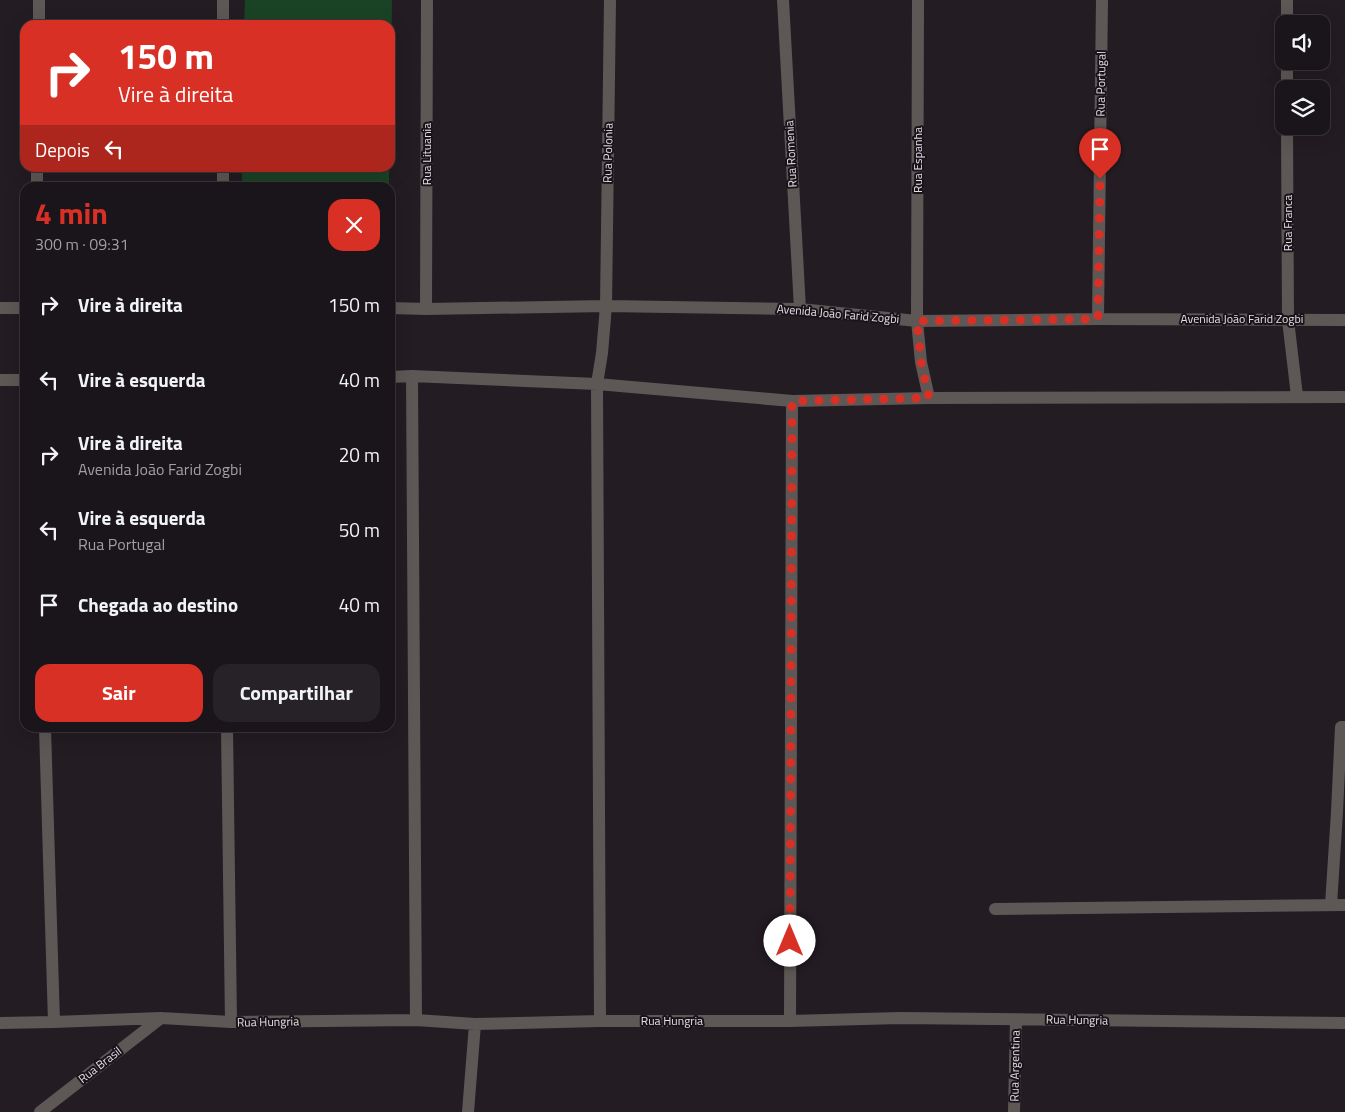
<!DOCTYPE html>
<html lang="pt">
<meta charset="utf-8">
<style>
:root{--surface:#1a151a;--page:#272227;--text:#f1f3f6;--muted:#9f9fa2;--line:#383439;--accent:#d93025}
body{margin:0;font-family:"Titillium Web",sans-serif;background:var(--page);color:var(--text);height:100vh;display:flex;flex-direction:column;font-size:19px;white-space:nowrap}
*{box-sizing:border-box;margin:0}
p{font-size:16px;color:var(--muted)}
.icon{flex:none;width:28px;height:28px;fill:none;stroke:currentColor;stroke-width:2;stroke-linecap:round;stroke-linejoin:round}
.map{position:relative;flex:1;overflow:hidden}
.drawer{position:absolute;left:20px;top:182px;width:375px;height:550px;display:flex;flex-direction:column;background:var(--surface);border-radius:15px;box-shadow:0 5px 20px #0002,0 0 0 1px var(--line)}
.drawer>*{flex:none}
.banner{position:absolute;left:20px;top:20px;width:375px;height:152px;border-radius:15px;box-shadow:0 5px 20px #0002,0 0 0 1px var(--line);background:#d93025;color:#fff;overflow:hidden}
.fabs{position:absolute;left:1275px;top:15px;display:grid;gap:10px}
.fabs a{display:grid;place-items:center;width:55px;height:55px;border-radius:10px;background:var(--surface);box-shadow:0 5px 20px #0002,0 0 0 1px var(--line);font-size:25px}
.pin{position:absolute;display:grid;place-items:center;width:42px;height:42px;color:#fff;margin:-51px -21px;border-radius:50% 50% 50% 0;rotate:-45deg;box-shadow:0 0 5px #0007}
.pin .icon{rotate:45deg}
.me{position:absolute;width:55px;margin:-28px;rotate:0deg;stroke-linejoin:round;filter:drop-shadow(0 0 4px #0008)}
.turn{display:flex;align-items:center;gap:18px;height:105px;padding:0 15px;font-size:22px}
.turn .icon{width:65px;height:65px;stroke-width:2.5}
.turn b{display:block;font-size:35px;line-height:42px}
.then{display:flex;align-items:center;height:48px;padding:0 15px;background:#0003;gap:10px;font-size:19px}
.round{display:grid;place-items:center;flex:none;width:52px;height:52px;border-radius:15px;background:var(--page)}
.summary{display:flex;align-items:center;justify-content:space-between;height:85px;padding:0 15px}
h1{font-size:30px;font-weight:700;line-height:38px;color:var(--accent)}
.cta{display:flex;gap:10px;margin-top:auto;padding:10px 15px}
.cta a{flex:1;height:58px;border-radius:15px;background:var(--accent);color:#fff;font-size:20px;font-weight:700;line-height:58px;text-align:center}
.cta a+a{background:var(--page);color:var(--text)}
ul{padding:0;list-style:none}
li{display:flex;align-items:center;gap:15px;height:75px;padding:0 15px}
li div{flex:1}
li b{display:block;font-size:19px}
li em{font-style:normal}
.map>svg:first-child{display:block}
.green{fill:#1a4325}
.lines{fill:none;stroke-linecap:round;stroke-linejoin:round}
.street{stroke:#5d5856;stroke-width:12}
.route{stroke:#d93025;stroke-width:9;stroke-dasharray:0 16.2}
.labels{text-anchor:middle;stroke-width:4;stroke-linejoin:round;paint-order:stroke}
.street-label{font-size:12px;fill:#e4dfe4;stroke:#191319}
</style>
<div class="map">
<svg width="1345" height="1112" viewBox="0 0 1345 1112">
<rect width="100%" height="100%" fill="#231c23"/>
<path class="green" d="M 245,0 L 392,0 L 390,129 L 390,25 L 244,25 Z
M 242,168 L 389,168 L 389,187 L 242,187 Z"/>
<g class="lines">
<path class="street" d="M 223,0 L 223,25
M 783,0 L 800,309
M 918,0 L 917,321 L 921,362 L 929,398
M 1287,0 L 1287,24
M 39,25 L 39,0
M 1287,61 L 1287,89
M 1287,126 L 1288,320 L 1297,396
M 223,168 L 223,188
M 37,188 L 37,168
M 0,308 L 25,308
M 390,308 L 426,309 L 606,306 L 800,309 L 917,321 L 1098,319 L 1345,320
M 426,309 L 427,0
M 1098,319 L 1102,0
M 412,376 L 416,1020
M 390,377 L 412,376 L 597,384 L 792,401 L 929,398 L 1345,397
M 0,380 L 25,380
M 45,728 L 54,1022
M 227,728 L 231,1022
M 1331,905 L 1337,812 L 1341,727 L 1345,727
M 995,909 L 1345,905
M 600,1021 L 597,384 L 602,353 L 606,306 L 610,0
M 790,1021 L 792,401
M 0,1023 L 54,1022 L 161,1018 L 231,1022 L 416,1020 L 475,1024 L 600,1021 L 790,1021 L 900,1018 L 1345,1023
M 40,1112 L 161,1018
M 468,1112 L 475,1024
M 1014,1112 L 1016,1020"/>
</g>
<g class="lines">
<path class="route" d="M 790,941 L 792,401 L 929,398 L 921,362 L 917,321 L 1098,319 L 1100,179"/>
</g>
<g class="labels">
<g class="street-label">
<text transform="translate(1101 84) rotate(-89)" y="4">Rua Portugal</text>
<text transform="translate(608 153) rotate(-89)" y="4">Rua Polonia</text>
<text transform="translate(427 154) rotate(-90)" y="4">Rua Lituania</text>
<text transform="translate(791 154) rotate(-93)" y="4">Rua Romenia</text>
<text transform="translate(918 160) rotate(-90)" y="4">Rua Espanha</text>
<text transform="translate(1288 223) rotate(-90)" y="4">Rua Franca</text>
<text transform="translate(838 314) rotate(5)" y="4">Avenida João Farid Zogbi</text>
<text x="1242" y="323">Avenida João Farid Zogbi</text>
<text transform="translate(1077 1020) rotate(1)" y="4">Rua Hungria</text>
<text x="672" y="1025">Rua Hungria</text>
<text transform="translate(268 1022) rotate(-1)" y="4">Rua Hungria</text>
<text transform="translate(100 1065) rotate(-38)" y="4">Rua Brasil</text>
<text transform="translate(1015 1066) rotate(-89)" y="4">Rua Argentina</text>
</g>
</g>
</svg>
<div class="fabs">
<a><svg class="icon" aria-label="sound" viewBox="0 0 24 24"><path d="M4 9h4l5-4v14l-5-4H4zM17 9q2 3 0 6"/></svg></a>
<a><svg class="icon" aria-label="layers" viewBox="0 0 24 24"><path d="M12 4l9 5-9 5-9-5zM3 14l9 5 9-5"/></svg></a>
</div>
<div class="pin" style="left:1100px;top:179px;background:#d93025"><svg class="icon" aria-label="arrive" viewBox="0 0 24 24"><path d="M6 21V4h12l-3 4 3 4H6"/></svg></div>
<svg class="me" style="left:790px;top:941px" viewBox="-20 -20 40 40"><circle r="19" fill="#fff"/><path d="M0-13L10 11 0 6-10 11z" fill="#d93025"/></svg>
<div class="banner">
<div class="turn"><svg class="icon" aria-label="right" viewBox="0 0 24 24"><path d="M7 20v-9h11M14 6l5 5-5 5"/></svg><div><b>150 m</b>Vire à direita</div></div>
<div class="then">Depois<svg class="icon" aria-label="left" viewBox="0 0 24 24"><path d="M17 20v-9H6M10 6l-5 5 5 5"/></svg></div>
</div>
<section class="drawer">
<div class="summary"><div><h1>4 min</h1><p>300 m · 09:31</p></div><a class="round" style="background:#d93025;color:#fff"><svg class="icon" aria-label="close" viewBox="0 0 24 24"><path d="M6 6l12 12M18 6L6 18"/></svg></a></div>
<ul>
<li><svg class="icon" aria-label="right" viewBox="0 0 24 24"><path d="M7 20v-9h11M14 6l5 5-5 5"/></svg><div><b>Vire à direita</b></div><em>150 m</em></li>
<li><svg class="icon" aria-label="left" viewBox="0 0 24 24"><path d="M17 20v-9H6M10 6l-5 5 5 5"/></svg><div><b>Vire à esquerda</b></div><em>40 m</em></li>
<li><svg class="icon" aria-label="right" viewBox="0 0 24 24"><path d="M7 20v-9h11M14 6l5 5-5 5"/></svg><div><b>Vire à direita</b><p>Avenida João Farid Zogbi</p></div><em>20 m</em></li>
<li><svg class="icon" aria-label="left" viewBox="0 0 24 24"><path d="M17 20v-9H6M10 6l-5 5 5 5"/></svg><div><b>Vire à esquerda</b><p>Rua Portugal</p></div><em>50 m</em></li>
<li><svg class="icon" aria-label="arrive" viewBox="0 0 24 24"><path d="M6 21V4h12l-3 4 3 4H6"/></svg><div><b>Chegada ao destino</b></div><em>40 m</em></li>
</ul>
<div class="cta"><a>Sair</a><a>Compartilhar</a></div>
</section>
</div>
